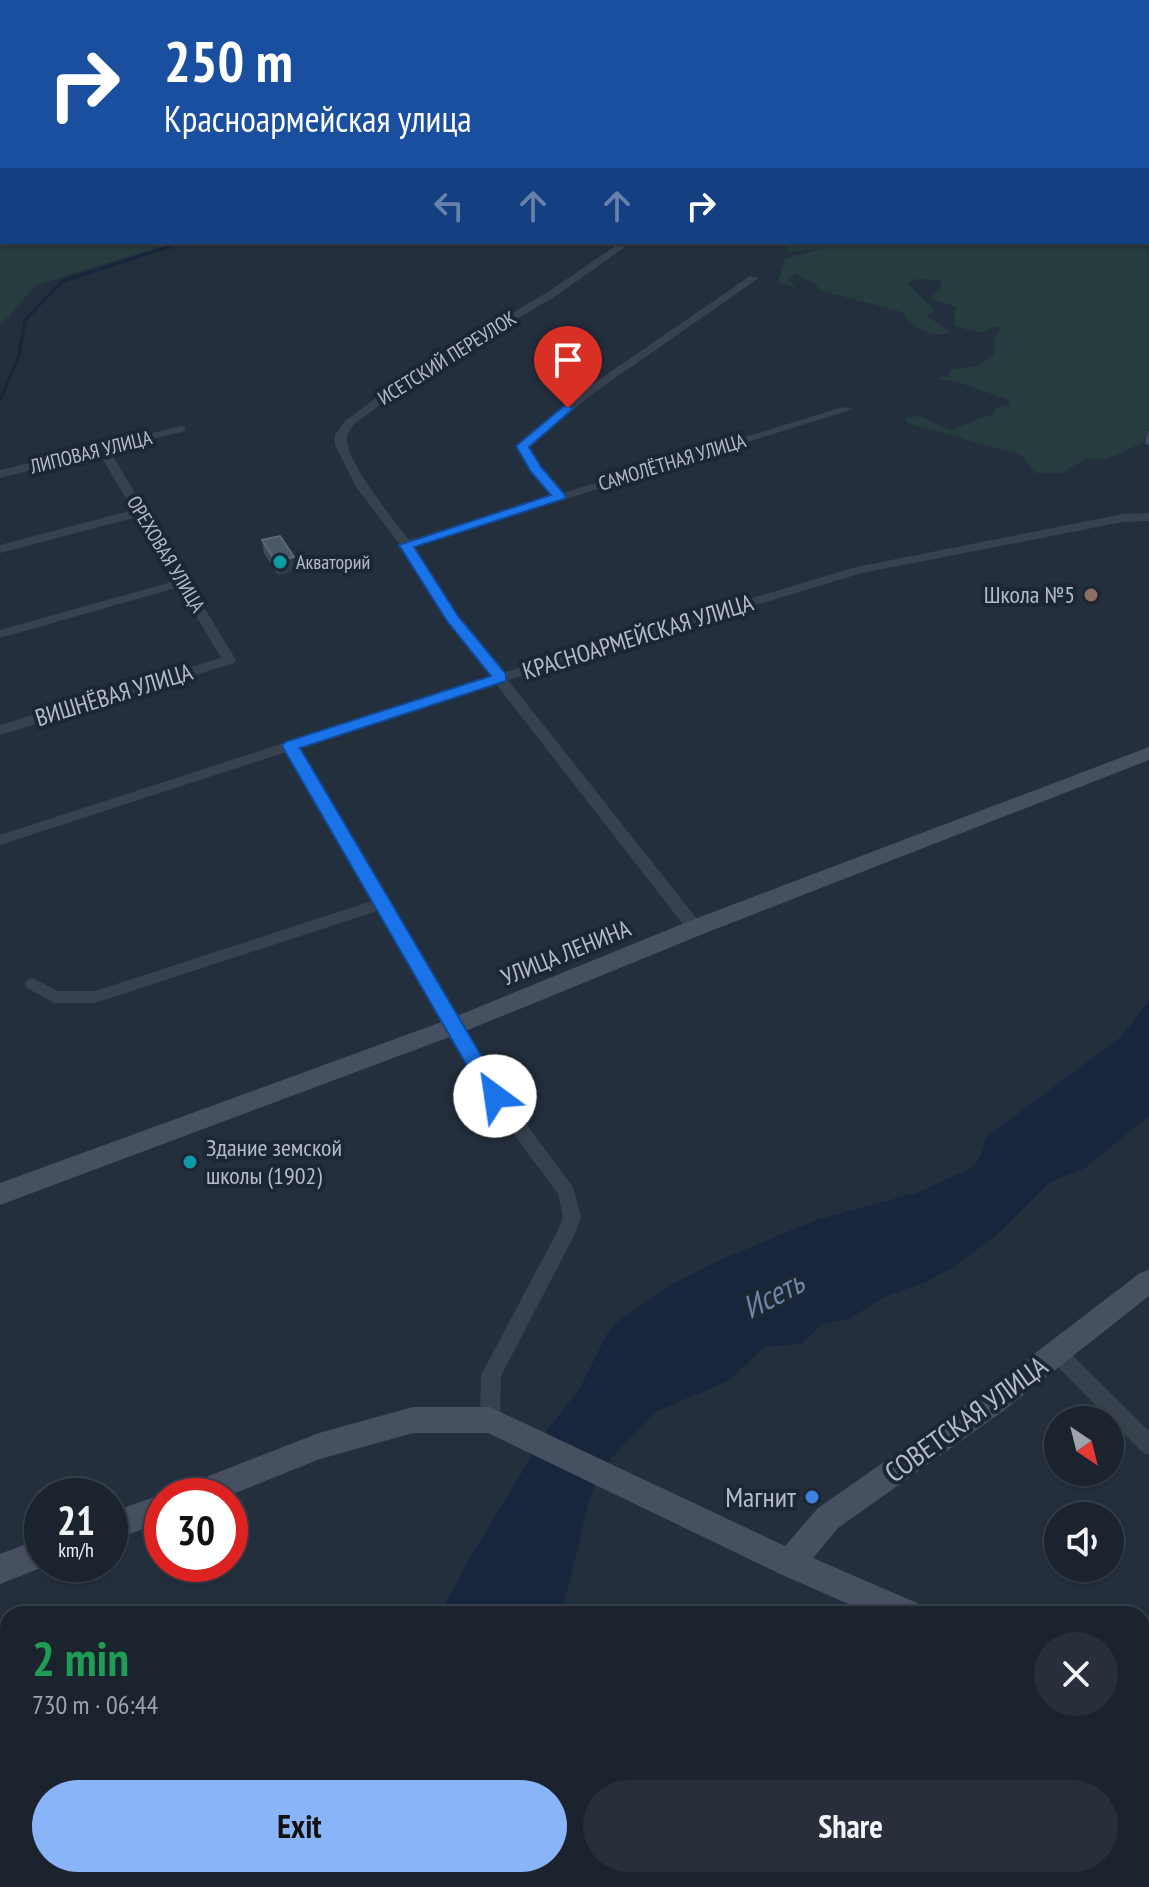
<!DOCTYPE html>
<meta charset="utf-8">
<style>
:root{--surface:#1b232e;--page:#282f3a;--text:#f1f3f6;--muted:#a0a4aa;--line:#39404a;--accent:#8ab4f8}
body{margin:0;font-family:"PT Sans Narrow",sans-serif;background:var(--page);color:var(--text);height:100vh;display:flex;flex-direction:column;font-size:30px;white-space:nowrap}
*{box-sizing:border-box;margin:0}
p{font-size:26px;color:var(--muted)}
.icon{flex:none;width:44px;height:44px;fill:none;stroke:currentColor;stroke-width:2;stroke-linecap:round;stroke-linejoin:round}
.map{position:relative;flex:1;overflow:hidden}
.drawer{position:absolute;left:0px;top:1606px;width:1150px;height:282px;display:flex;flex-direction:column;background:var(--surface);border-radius:24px 24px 0 0;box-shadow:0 2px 6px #0004,0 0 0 2px var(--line)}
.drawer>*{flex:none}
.guide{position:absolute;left:0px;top:0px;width:1150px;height:244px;box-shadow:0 2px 6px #0004,0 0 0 2px var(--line);background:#1a4fa0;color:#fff;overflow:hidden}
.needle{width:52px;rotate:145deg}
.tools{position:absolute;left:1044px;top:1406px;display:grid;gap:16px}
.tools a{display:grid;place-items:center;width:80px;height:80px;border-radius:50%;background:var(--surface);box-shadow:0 2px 6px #0004,0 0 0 2px var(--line);font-size:40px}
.speed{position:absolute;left:24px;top:1478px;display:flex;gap:16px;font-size:40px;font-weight:700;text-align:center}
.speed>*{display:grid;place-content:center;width:104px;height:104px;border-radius:50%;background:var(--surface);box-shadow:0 2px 6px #0004,0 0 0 2px var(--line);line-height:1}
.speed small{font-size:20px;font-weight:400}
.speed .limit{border:12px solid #d22;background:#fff;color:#111}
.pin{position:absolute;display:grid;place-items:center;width:68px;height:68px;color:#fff;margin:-82px -34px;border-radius:50% 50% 50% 0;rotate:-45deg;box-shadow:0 0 8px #0007}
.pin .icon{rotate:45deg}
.me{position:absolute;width:88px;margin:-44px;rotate:329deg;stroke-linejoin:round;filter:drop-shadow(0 0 6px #0008)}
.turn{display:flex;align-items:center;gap:28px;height:168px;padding:0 32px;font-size:36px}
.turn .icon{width:104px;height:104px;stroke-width:2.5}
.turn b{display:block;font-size:56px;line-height:68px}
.lanes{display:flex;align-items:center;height:76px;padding:0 32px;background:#0003;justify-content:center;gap:40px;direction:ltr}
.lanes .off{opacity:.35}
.round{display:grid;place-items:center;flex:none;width:84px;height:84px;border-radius:42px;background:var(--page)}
.overview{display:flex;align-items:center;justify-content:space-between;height:136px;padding:0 32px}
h1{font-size:48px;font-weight:800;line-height:60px;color:#1e9e55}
.primary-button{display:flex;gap:16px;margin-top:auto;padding:16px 32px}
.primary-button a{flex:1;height:92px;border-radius:48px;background:var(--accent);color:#111;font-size:32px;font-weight:800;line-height:92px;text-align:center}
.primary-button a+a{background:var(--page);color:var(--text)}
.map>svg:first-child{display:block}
.airport{fill:#323c4b}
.green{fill:#263c3f}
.water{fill:#17263c}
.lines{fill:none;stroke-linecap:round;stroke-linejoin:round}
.stream{stroke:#17263c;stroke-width:3}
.runway{fill:#3f4a5a;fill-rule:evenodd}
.street{fill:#38414e;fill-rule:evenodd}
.secondary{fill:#465061;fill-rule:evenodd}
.wall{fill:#3f4b5c}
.shaded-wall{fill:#2f3b4b}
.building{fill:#4b5868;stroke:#5c6777;stroke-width:2}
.route{fill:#1a73e8;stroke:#114b97;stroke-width:2}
.culture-dot{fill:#0f9aa8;stroke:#1d2633;stroke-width:3}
.education-dot{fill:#8d6e63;stroke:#1d2633;stroke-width:3}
.shop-dot{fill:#3f7fe0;stroke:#1d2633;stroke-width:3}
.labels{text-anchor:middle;stroke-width:8;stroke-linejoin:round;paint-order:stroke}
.far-street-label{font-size:20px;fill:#b4bcc9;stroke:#1d2633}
.far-poi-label{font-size:20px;fill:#b4bcc9;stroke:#1d2633;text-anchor:start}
.poi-label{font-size:24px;fill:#b4bcc9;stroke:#1d2633;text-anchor:end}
.street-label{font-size:24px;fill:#b4bcc9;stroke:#1d2633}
.near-street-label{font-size:28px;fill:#b4bcc9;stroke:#1d2633}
.near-poi-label{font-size:28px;fill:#b4bcc9;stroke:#1d2633;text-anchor:end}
.near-water-label{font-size:32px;font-style:italic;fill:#6d86a8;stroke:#1d2633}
</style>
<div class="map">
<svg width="1149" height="1887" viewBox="0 0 1149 1887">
<rect width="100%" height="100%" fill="#242f3e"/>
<path class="airport" d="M 0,0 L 432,0 L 2,2 L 0,98 Z"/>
<path class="green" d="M 1148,140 L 1149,440 L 1107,459 L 1085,459 L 1062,473 L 1036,473 L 1021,455 L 908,423 L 905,418 L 919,416 L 950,430 L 993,414 L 997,407 L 1009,405 L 1009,400 L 957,382 L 937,379 L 949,375 L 950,370 L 977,366 L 994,354 L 995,337 L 1002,329 L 995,326 L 981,333 L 954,326 L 956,307 L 930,298 L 940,289 L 941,280 L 917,279 L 907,283 L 936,311 L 926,315 L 950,332 C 932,340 912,327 902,312 L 819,290 L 816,284 L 795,274 L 789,280 L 796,288 L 778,282 L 785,259 L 823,248 L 788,252 L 786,246 L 776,242 L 1148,242 Z
M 0,151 L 2,242 L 176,242 L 36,285 L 0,326 Z"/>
<path class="water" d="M 1149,1001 L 1149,1116 L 1085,1168 L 1050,1182 L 993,1238 L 950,1269 L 924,1283 L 886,1296 L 849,1319 L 822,1324 L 801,1344 L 764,1347 L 730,1380 L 655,1412 L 601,1469 L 589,1501 L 562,1614 L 440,1614 L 469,1559 L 549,1428 L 580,1388 L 608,1332 L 618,1321 L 673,1284 L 713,1263 L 816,1220 L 916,1193 L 970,1169 L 980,1158 L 986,1137 L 1121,1037 Z
M 401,1880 L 524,1880 L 522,1887 L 398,1887 Z"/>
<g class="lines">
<path class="stream" d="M 0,400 L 19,356 L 25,320 L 63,281 L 183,242"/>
<path class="runway" d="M 19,0 L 74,0 L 18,2 Z"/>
<path class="street" d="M 621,242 L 632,242 L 556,296 L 420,375 L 353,425 C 352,428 347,434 347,436 C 342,457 395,522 409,540 L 553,496 L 531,471 L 516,446 L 518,444 L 587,388 L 750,276 L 759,278 L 595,392 L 528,447 L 540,467 L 563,493 L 843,407 L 853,409 L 413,547 L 457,616 L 502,673 L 856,567 L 1123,514 L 1149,513 L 1149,521 L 1123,522 L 862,573 L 508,680 L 701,924 L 703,928 L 701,932 L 689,932 L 496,684 L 298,748 L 387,900 L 468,1032 L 489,1074 L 573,1187 L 581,1217 L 575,1234 L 501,1376 L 500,1420 L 497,1427 L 490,1429 L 483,1427 L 480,1420 L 481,1375 L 557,1232 L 563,1217 L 558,1194 L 476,1083 L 455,1040 L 377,911 L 95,1003 L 54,1003 L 27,988 L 25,984 L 27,980 L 33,978 L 57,991 L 95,991 L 372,901 L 286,752 L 0,845 L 0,835 L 491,676 L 447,621 L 401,546 L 356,487 L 335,445 L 335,435 L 345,421 L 412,371 L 548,292 Z
M 181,426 L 185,427 L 185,431 L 109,450 L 236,660 L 234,663 L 0,735 L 0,725 L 221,658 L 179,587 L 0,638 L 0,630 L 175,581 L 137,517 L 0,553 L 0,545 L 133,510 L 99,453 L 0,478 L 0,470 Z
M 1056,1343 L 1063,1346 L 1149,1431 L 1149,1455 L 1142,1452 L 1049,1358 L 1046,1352 L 1049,1346 Z"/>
<path class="secondary" d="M 1149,747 L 1149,760 L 703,934 L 463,1032 L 0,1205 L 0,1183 L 447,1020 L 687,922 Z
M 1149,1270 L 1149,1296 L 1003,1411 L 838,1528 L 813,1558 L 917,1603 L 921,1614 L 871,1614 L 778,1573 L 488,1433 L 413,1433 L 320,1459 L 228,1496 L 179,1496 L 183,1486 L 319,1433 L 413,1407 L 490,1407 L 785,1546 L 818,1508 L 983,1393 L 1140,1273 Z
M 162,1494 L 167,1496 L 162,1496 L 162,1522 L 110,1541 L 110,1513 Z
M 42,1538 L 42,1564 L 51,1564 L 0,1584 L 0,1554 Z
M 1142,1673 L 1149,1675 L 1149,1707 L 1142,1705 Z
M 839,1880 L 873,1880 L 870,1887 L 836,1887 Z"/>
</g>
<path class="wall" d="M 1148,431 L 1149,431 L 1149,445 L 1145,444 Z
M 262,540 L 296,570 L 278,575 L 264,553 Z"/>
<path class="shaded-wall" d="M 294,557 L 296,570 L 278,575 L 276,562 Z"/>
<path class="building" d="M 280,536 L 294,557 L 276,562 L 262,540 Z"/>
<path class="route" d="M 564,406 L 574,408 L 529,447 L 541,467 L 566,496 L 564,499 L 414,547 L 458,616 L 506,674 L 506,681 L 300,748 L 502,1091 L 505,1096 L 502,1102 L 488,1102 L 282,746 L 285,742 L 491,676 L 447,621 L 399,545 L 551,495 L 531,472 L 516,446 Z"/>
<g class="culture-dot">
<circle cx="280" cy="562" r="8"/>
<circle cx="190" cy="1162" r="8"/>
</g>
<circle class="education-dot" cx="1091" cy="595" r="8"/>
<circle class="shop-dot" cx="812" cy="1497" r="8"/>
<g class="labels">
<g class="far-street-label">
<text transform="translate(447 358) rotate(-32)" y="7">ИСЕТСКИЙ ПЕРЕУЛОК</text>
<text transform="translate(91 452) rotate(-14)" y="7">ЛИПОВАЯ УЛИЦА</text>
<text transform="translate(672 462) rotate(-17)" y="7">САМОЛЁТНАЯ УЛИЦА</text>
<text transform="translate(166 554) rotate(59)" y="7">ОРЕХОВАЯ УЛИЦА</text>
</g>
<g class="far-poi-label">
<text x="296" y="569">Акваторий</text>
</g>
<g class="poi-label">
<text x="1075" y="603">Школа №5</text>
<text x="206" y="1156" text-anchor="start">Здание земской<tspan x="206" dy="28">школы (1902)</tspan></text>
</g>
<g class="street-label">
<text transform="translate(638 637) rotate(-17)" y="8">КРАСНОАРМЕЙСКАЯ УЛИЦА</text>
<text transform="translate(114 695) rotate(-17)" y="8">ВИШНЁВАЯ УЛИЦА</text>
<text transform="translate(566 953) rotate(-22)" y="8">УЛИЦА ЛЕНИНА</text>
</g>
<g class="near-street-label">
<text transform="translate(966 1419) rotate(-36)" y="10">СОВЕТСКАЯ УЛИЦА</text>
</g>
<g class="near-poi-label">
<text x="796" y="1507">Магнит</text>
</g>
<g class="near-water-label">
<text transform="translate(773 1295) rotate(-28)" y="11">Исеть</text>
</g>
</g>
</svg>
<div class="tools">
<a><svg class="needle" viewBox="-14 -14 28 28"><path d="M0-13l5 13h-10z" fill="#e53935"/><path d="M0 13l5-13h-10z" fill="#a0a4aa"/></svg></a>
<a><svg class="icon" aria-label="sound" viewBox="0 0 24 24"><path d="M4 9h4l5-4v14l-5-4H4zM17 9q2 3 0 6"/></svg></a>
</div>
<div class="speed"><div>21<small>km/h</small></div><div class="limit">30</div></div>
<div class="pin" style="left:568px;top:408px;background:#d93025"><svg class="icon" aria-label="arrive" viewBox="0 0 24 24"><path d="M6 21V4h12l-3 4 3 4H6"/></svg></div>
<svg class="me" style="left:495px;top:1096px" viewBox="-20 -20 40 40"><circle r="19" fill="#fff"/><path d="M0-13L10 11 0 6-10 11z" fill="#1a73e8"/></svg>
<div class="guide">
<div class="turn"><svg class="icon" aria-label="right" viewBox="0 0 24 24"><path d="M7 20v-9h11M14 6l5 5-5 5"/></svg><div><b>250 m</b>Красноармейская улица</div></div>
<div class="lanes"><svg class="icon off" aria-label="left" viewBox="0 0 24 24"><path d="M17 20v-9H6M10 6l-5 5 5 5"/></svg><svg class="icon off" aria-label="ahead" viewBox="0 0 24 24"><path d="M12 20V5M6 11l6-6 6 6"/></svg><svg class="icon off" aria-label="ahead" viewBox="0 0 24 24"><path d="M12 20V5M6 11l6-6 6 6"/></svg><svg class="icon" aria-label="right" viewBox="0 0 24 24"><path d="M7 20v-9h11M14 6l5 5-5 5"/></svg></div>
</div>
<section class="drawer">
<div class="overview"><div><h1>2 min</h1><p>730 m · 06:44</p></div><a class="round"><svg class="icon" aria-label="close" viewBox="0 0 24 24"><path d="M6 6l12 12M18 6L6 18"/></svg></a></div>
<div class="primary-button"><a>Exit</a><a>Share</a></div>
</section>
</div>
